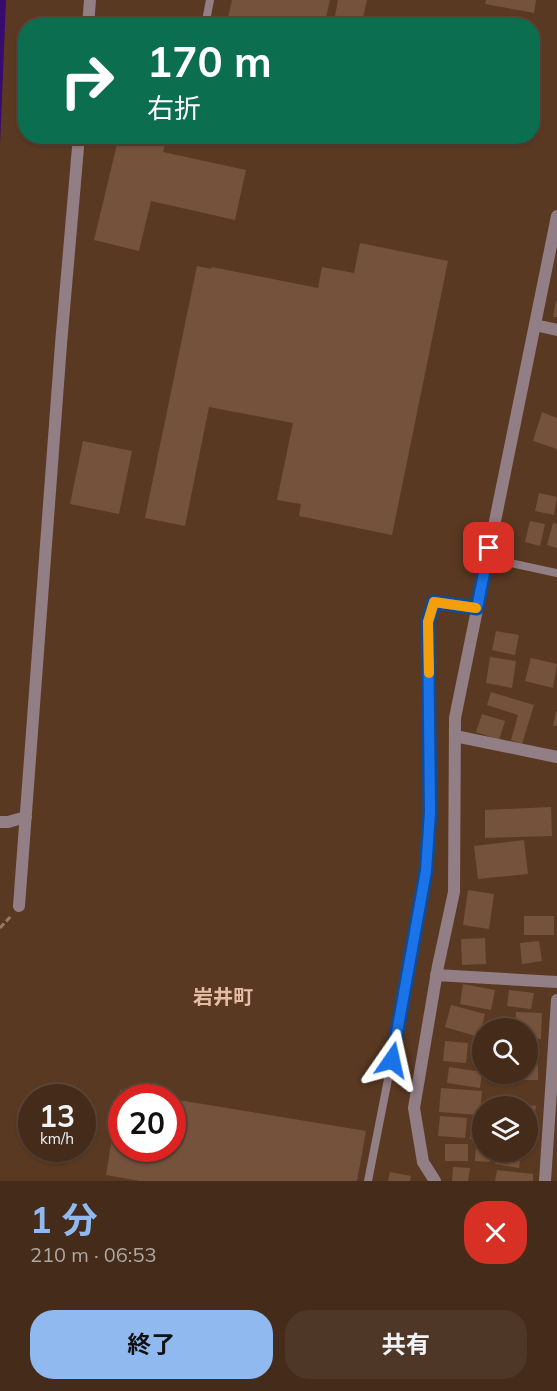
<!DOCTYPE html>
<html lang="ja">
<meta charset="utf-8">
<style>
:root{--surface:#442b1a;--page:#4e3727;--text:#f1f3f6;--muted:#afa7a2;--line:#5c4739;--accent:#90b9f0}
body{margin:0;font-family:Mulish,"Noto Sans JP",sans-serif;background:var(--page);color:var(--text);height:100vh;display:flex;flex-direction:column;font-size:22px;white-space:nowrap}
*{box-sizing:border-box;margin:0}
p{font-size:20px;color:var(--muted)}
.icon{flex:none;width:33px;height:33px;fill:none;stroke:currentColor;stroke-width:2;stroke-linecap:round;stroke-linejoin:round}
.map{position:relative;height:1181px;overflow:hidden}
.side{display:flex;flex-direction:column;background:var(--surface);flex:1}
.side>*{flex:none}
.banner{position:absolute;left:18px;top:18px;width:522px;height:126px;border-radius:24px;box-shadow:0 2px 4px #0004,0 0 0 2px var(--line);background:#0b6e4f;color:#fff;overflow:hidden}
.buttons{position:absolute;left:472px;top:1018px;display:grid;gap:12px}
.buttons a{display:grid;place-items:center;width:66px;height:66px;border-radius:50%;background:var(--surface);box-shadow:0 2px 4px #0004,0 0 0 2px var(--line);font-size:30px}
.speed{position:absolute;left:18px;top:1084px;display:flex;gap:12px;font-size:30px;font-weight:700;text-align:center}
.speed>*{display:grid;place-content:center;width:78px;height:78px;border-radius:50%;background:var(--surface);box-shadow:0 2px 4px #0004,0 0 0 2px var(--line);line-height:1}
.speed small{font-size:15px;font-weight:400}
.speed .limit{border:9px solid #d22;background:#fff;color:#111}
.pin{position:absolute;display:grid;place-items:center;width:51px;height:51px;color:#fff;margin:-26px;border-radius:12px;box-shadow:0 3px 9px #0006}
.me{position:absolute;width:66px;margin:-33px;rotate:11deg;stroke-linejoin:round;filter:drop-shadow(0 0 4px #0008)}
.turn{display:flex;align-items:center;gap:21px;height:126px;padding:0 30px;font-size:27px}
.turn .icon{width:78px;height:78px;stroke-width:2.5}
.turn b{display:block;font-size:42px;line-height:51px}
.round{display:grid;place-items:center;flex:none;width:63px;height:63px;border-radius:24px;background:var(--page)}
.overview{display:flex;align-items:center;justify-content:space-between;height:102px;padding:0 30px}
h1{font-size:36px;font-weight:700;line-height:45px;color:var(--accent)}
.cta{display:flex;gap:12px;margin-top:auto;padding:12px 30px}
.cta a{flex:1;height:69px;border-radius:24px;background:var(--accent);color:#111;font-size:24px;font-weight:700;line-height:69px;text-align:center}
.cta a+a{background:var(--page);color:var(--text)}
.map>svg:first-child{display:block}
.water{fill:#380b6f}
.building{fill:#75523b}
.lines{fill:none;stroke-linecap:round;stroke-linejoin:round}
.path{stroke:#967a67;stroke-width:3;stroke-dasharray:6 3;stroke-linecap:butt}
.service{stroke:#927e85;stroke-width:8}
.minor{stroke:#927e85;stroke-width:12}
.tertiary{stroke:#927e85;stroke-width:12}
.route-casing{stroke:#114b97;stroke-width:15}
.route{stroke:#1a73e8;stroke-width:10}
.slow{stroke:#f59e0b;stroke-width:10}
.labels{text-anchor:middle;stroke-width:6;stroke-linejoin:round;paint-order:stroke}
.neighbourhood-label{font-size:20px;font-weight:bold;fill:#e5bda3;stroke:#5a3922}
</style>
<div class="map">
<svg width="557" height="1181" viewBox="0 0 557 1181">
<rect width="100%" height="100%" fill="#5a3922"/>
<path class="water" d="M 0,0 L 6,0 L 0,145 Z"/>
<path class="building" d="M 232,0 L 330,0 L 324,26 L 226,26 Z
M 338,0 L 367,0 L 361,26 L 333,26 Z
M 486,0 L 536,0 L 534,13 L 485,4 Z
M 119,136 L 148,136 L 166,141 L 163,152 L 246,170 L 235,220 L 151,201 L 139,251 L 94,240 Z
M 360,243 L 448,261 L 392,535 L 299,516 L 301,504 L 277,500 L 293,423 L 209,407 L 185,526 L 145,518 L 197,266 L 211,269 L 212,267 L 318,288 L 322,267 L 354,273 Z
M 556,301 L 557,301 L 557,317 L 553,317 Z
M 542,412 L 557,418 L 557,449 L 533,441 Z
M 83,441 L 132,451 L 119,514 L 70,504 Z
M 539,493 L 557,497 L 554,515 L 535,511 Z
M 530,521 L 545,524 L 540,546 L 525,542 Z
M 553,523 L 557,524 L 557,548 L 547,545 Z
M 496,631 L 519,635 L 515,655 L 492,650 Z
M 490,657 L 516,661 L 512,688 L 486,683 Z
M 531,658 L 557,664 L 553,688 L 525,681 Z
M 491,692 L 534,705 L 522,744 L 511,740 L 518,715 L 487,705 Z
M 556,711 L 557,712 L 557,726 L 553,726 Z
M 482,714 L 505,721 L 499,740 L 476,732 Z
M 551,807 L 552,836 L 485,838 L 485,810 Z
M 524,840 L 528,874 L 478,879 L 474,846 Z
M 468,890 L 494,894 L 489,929 L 463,925 Z
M 524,916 L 554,916 L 554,935 L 524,935 Z
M 485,938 L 486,964 L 462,965 L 461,939 Z
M 539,941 L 542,961 L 522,964 L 520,943 Z
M 463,984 L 495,990 L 491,1010 L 460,1004 Z
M 509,990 L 534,993 L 531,1009 L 507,1006 Z
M 451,1005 L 485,1014 L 479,1037 L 445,1027 Z
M 516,1012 L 542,1013 L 541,1039 L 528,1038 L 528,1029 L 515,1029 Z
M 445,1041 L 468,1043 L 466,1063 L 443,1061 Z
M 528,1045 L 538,1045 L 538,1080 L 517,1080 L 517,1074 L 528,1074 Z
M 449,1067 L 482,1072 L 480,1088 L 447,1083 Z
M 441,1088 L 482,1091 L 480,1115 L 439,1112 Z
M 120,1090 L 160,1097 L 122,1098 L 122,1149 L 172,1149 L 172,1099 L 366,1131 L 357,1181 L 140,1181 L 106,1175 Z
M 507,1102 L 536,1106 L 534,1120 L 528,1120 L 528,1107 L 507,1107 Z
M 440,1116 L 467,1118 L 465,1138 L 438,1136 Z
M 472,1119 L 483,1120 L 483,1140 L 470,1139 Z
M 445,1144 L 468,1144 L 468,1161 L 445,1161 Z
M 476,1145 L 483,1145 L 483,1152 L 491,1152 L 490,1162 L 475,1161 Z
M 497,1152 L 521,1152 L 519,1168 L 495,1164 Z
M 453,1167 L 470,1168 L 468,1181 L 452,1181 Z
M 497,1170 L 533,1174 L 533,1181 L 495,1181 Z
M 390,1172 L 411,1176 L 410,1181 L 388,1181 Z"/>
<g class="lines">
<path class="path" d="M 0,928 L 11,916"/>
<path class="service" d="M 205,26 L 210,0
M 487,558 L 557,573
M 368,1181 L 401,1013 L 426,871 L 430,812 L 428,622 L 434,602 L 477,608"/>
<path class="minor" d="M 88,26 L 90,0
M 535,325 L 557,330
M 0,822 L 8,822 L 26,817
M 19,906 L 61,344 L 79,136
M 436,975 L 557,982
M 545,1181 L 557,1000"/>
<path class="tertiary" d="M 455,736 L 557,757
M 435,1181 L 423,1162 L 414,1108 L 438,966 L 454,892 L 455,718 L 557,216"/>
</g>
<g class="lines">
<defs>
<path id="route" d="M 392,1060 L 426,871 L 430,812 L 428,622 L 434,602 L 477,608 L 489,548"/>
</defs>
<use href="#route" class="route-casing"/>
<use href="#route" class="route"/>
<path class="slow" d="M 429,673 L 428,622 L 434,602 L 476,608"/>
</g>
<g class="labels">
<g class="neighbourhood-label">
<text x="223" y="1004">岩井町</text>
</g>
</g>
</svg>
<div class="buttons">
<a><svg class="icon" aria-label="search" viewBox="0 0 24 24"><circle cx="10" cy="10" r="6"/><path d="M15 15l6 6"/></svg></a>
<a><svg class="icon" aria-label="layers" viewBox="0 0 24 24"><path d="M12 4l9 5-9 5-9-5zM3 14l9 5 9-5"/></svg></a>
</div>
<div class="speed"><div>13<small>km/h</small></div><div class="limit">20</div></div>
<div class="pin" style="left:489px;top:548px;background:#d93025"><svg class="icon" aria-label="arrive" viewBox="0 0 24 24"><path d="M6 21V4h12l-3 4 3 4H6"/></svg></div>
<svg class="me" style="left:392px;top:1060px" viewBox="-20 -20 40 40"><path d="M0-17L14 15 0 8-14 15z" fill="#1a73e8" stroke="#fff" stroke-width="4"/></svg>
<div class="banner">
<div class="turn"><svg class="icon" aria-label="right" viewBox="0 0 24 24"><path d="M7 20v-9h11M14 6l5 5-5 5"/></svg><div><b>170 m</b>右折</div></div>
</div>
</div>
<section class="side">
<div class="overview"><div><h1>1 分</h1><p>210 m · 06:53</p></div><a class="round" style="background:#d93025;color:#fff"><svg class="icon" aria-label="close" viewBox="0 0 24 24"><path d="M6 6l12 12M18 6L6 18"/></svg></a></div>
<div class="cta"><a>終了</a><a>共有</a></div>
</section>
